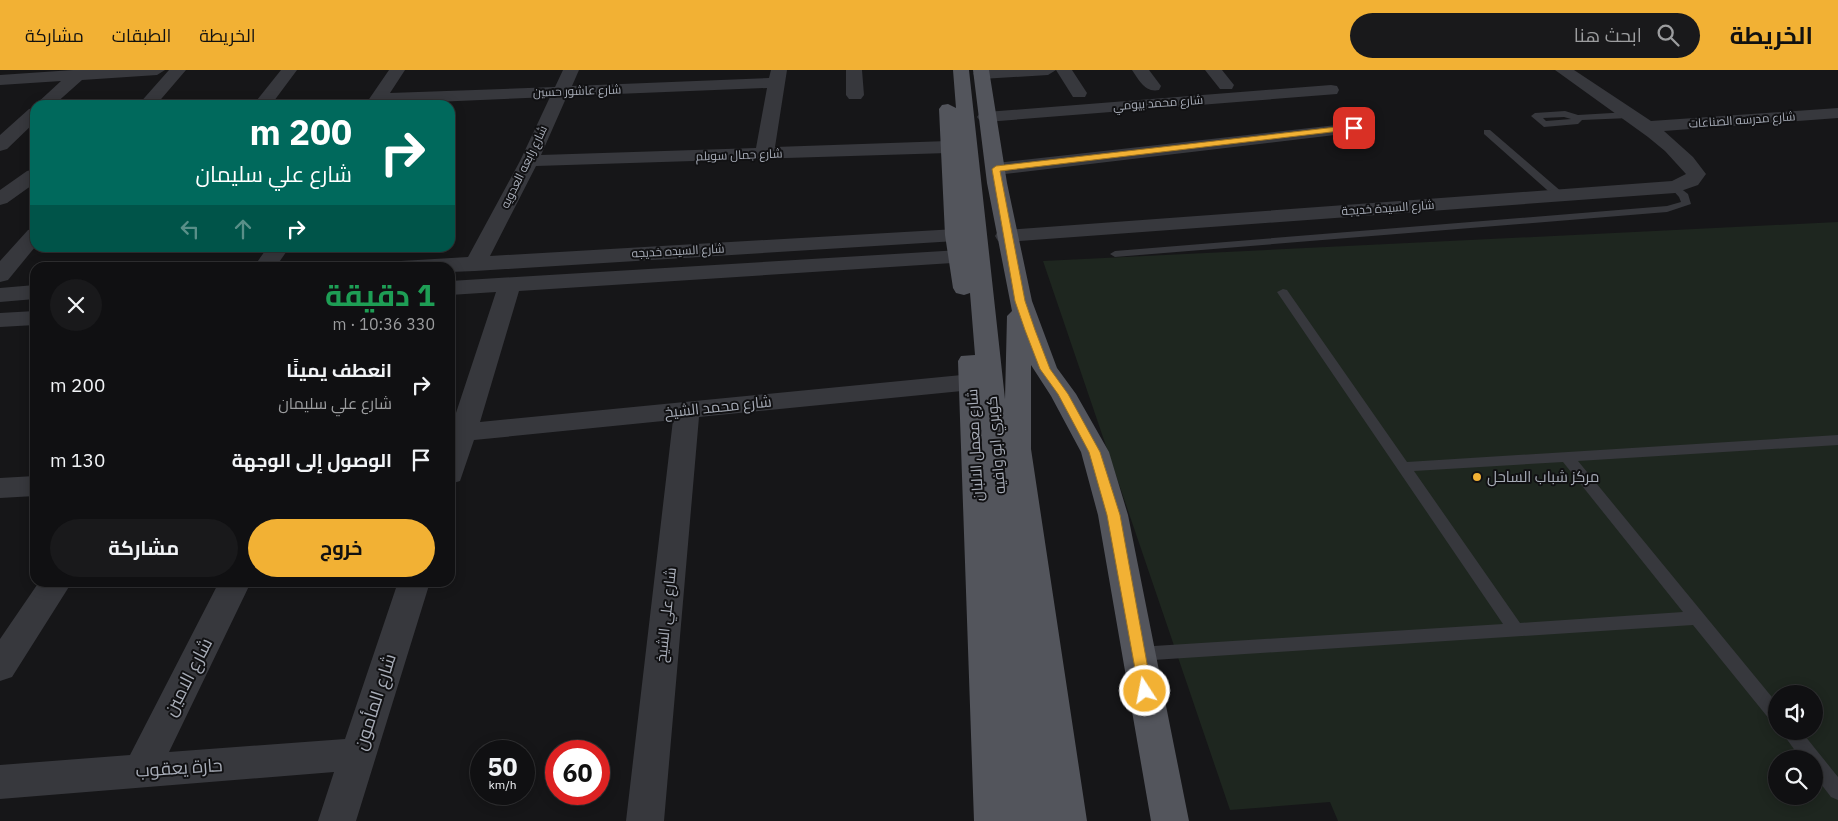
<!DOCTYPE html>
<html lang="ar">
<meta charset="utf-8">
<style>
:root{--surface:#101012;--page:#19191b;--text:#f1f3f6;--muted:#9c9d9f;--line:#303032;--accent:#f2b134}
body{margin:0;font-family:"IBM Plex Sans",Cairo,sans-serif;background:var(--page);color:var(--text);direction:rtl;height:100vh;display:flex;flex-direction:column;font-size:19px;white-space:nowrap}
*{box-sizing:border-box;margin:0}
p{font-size:16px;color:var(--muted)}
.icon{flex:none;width:28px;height:28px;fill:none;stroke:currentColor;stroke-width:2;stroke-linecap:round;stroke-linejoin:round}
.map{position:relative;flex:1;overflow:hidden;direction:ltr}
.side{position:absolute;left:30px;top:192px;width:425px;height:325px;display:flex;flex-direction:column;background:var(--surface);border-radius:15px;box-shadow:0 2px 12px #0003,0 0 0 1px var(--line);direction:rtl}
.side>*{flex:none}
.guide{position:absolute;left:30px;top:30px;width:425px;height:152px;border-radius:15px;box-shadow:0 2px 12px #0003,0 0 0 1px var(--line);direction:rtl;background:#00695c;color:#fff;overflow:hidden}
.fabs{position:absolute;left:1768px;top:615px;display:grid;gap:10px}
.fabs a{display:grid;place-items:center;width:55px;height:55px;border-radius:50%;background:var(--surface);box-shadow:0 2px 12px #0003,0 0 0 1px var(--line);font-size:25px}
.speed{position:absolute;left:470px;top:670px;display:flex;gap:10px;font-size:25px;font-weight:700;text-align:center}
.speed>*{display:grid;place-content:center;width:65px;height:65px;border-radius:50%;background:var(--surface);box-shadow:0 2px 12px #0003,0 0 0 1px var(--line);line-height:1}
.speed small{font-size:12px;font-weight:400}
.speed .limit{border:8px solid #d22;background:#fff;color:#111}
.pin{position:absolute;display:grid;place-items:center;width:42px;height:42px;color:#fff;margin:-21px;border-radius:10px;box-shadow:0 2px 8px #0006}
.me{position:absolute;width:55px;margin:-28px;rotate:349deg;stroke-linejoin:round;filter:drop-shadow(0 0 4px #0008)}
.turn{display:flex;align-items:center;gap:18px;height:105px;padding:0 20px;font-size:22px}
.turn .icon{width:65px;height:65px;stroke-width:2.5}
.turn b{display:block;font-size:35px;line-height:42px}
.lanes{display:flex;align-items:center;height:48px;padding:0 20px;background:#0003;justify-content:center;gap:25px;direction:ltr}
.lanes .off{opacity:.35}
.round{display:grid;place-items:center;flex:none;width:52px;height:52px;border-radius:26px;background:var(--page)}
.overview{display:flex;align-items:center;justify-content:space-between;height:85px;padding:0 20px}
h1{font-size:30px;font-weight:700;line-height:38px;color:#1e9e55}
.primary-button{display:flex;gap:10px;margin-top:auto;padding:10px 20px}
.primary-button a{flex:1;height:58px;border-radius:30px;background:var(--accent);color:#111;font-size:20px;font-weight:700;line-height:58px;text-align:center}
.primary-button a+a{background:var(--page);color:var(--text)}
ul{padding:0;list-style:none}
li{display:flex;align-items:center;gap:15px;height:75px;padding:0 20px}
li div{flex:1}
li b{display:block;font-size:19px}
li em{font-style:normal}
header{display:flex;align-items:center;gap:30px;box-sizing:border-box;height:70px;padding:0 25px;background:var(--accent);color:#111}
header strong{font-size:24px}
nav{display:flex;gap:28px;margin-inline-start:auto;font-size:18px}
.search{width:350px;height:45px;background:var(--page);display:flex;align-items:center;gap:12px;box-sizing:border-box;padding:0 18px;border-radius:28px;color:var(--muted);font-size:19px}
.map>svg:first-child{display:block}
.green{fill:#1e261f;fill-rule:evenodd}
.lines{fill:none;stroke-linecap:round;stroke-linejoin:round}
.lane{fill:#37383d;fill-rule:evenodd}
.street{fill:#37383d;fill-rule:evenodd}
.primary{fill:#53555c;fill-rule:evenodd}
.route{fill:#f2b134;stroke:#9d7322}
.poi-dot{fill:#f2b134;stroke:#111113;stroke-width:2}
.labels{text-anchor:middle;stroke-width:4;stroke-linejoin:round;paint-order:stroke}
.far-street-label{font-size:12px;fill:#a8adb8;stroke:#111113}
.street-label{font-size:15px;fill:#a8adb8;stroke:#111113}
.poi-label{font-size:15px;fill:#a8adb8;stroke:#111113;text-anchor:start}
.near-street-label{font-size:18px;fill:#a8adb8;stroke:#111113}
</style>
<header>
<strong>الخريطة</strong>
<div class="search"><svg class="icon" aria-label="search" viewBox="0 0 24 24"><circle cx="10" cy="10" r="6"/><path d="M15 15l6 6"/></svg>ابحث هنا</div>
<nav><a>الخريطة</a><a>الطبقات</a><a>مشاركة</a></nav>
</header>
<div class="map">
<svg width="1838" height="751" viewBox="0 0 1838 751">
<rect width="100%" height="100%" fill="#161618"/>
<path class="green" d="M 1838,152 L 1838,751 L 1338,751 L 1330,732 L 1230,740 L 1043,191 ZM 1776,624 L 1814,624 L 1814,661 L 1776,661 ZM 1776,689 L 1814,689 L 1814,726 L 1776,726 Z"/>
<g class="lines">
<path class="lane" d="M 1565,41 L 1578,45 L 1629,42 L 1633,45 L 1629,48 L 1582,50 L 1578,54 L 1544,57 L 1531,46 L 1535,43 ZM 1564,47 L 1571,49 L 1546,51 L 1543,48 Z
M 1484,60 L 1490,60 L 1563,123 L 1563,127 L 1555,127 L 1484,64 Z
M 1675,114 L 1688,124 L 1691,134 L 1667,142 L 1115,187 L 1110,184 L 1115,181 L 1667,136 L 1681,132 L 1679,127 L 1670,117 Z
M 1283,219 L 1287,220 L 1407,392 L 1838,365 L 1838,375 L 1578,391 L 1776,632 L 1776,653 L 1770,650 L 1693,555 L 1138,591 L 1132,589 L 1130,584 L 1132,579 L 1138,577 L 1503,554 L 1277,222 ZM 1563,392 L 1683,542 L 1520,553 L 1414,401 Z
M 1781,661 L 1801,661 L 1838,707 L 1838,730 L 1831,727 L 1814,705 L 1814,689 L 1801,689 Z"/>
<path class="street" d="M 73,0 L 165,0 L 157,5 L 82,10 L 54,35 L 35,35 L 61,11 L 0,15 L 0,5 Z
M 169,0 L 186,0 L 156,35 L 138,35 Z
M 281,0 L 297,0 L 271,35 L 253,35 Z
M 389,0 L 405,0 L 390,23 L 555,17 L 563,0 L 579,0 L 572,16 L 769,8 L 771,0 L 787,0 L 775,77 L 948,71 L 955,73 L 957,77 L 955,81 L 948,83 L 536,96 L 490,186 L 956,159 L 963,161 L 967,165 L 963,169 L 956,171 L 475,201 L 450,202 L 450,198 L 390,198 L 393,193 L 401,191 L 468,187 L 520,91 L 550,27 L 365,35 ZM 767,18 L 756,78 L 541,85 L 567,26 Z
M 846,0 L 862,0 L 864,25 L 861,29 L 849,29 L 846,25 Z
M 977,0 L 1072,0 L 1087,23 L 1085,27 L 1073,27 L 1056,0 L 1048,5 L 981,9 L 973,4 Z
M 1132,0 L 1149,0 L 1161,16 L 1159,20 C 1145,23 1139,10 1132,0 Z
M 1205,0 L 1222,0 L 1234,15 L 1232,19 L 1220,19 Z
M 1555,0 L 1574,0 L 1651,51 L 1838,38 L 1838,48 L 1664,61 L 1693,87 L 1706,104 L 1698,115 L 1675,123 L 1006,172 L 998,171 L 995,166 L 998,161 L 1006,160 L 1672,111 L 1686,104 L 1665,81 L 1648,67 Z
M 1331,15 L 1337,16 L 1339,20 L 1337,24 L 986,52 L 980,51 L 977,47 L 980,43 L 986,42 Z
M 35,38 L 35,52 L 7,79 L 0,81 L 0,65 L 29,39 Z
M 1354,53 L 1360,54 L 1363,58 L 1360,62 L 996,105 L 989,103 L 986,99 L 989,95 L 996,93 Z
M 35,99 L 35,113 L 7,133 L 0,135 L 0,120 L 27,101 Z
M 35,158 L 35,177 L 8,210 L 0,212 L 0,191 L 28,160 Z
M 267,178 L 289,178 L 275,198 L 253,198 Z
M 960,180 L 968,182 L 971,187 L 968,192 L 519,221 L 480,352 L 972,304 L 981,306 L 985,312 L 981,318 L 972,320 L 699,347 L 664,751 L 626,751 L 673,350 L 474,370 L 460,411 L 450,414 L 450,361 L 496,222 L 450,225 L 450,211 Z
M 35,215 L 35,229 L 0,232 L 0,218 Z
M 35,241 L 35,255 L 0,257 L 0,243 Z
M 35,406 L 35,426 L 0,428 L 0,408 Z
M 39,512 L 72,512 L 12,607 L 0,611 L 0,569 Z
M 219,512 L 251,512 L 169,682 L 345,669 L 398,512 L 430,512 L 356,751 L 318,751 L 334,702 L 0,729 L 0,695 L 130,685 Z"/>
<path class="primary" d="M 953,0 L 969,0 L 1005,329 L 1007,246 L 1012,241 L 987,113 L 973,0 L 989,0 L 1007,113 L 1032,231 L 1057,298 L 1076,324 L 1109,382 L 1128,445 L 1189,751 L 1151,751 L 1098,445 L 1081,382 L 1051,326 L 1031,295 L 1031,379 L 1087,751 L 974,751 L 958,291 L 961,286 L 975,285 L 970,223 L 964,225 L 956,223 L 953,218 L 945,165 L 939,39 L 942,35 L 948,34 L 956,38 Z"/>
</g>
<path class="route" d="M 1354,55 L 1358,58 L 1357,59 L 1000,101 L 1025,231 L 1035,260 L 1050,299 L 1068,324 L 1100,382 L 1120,445 L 1152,621 L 1150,626 L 1145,627 L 1140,626 L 1107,445 L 1089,382 L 1058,324 L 1040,299 L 1025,260 L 1015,231 L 992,99 L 996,96 Z"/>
<circle class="poi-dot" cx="1477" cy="407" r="5"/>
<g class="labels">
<g class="far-street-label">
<text transform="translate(577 21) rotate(-2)" y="4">شارع عاشور حسين</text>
<text transform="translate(1158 33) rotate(-4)" y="4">شارع محمد بيومي</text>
<text transform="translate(1742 50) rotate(-4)" y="4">شارع مدرسه الصناعات</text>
<text transform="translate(739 85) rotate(-2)" y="4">شارع جمال سويلم</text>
<text transform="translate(524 97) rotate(-64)" y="4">شارع رابعه العدويه</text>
<text transform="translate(1388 138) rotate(-4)" y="4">شارع السيدة خديجة</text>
<text transform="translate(678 181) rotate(-3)" y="4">شارع السيده خديجه</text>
</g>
<g class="street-label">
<text transform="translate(718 337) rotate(-6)" y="5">شارع محمد الشيخ</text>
<text transform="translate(975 375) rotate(-93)" y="5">شارع معمل الالبان</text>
<text transform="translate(996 375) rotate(-95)" y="5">كوبري ابو وافيه</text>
<text transform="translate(666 545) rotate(-84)" y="5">شارع علي الشيخ</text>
</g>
<g class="poi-label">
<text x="1487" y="412">مركز شباب الساحل</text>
</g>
<g class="near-street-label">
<text transform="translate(188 607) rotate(-63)" y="6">شارع الامين</text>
<text transform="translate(375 632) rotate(-72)" y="6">شارع المأمون</text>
<text transform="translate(179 698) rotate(-4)" y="6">حارة يعقوب</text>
</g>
</g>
</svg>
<div class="fabs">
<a><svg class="icon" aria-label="sound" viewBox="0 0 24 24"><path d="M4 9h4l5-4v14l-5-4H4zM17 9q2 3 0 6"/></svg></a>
<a><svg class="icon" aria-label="search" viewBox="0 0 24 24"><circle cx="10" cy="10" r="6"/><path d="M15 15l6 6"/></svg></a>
</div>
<div class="speed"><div>50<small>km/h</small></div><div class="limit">60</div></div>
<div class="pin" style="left:1354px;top:58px;background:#d93025"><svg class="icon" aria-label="arrive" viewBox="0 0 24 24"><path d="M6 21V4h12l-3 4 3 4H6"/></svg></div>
<svg class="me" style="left:1145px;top:621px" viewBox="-20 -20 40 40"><circle r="17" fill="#f2b134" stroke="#fff" stroke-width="3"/><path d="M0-11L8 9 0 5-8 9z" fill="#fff"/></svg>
<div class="guide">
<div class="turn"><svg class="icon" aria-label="right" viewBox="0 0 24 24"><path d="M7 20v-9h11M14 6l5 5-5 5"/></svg><div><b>200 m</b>شارع علي سليمان</div></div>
<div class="lanes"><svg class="icon off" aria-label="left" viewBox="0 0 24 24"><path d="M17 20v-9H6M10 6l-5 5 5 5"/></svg><svg class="icon off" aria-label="ahead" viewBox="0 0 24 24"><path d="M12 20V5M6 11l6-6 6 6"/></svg><svg class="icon" aria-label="right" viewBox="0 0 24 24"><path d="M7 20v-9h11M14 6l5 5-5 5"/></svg></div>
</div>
<section class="side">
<div class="overview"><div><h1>1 دقيقة</h1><p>330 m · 10:36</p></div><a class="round"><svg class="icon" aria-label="close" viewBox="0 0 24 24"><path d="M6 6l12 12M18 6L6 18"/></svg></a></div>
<ul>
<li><svg class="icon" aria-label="right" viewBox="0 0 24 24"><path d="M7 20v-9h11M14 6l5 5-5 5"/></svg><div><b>انعطف يمينًا</b><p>شارع علي سليمان</p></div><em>200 m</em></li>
<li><svg class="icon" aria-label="arrive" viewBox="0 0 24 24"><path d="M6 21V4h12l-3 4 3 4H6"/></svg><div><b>الوصول إلى الوجهة</b></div><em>130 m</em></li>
</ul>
<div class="primary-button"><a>خروج</a><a>مشاركة</a></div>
</section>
</div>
